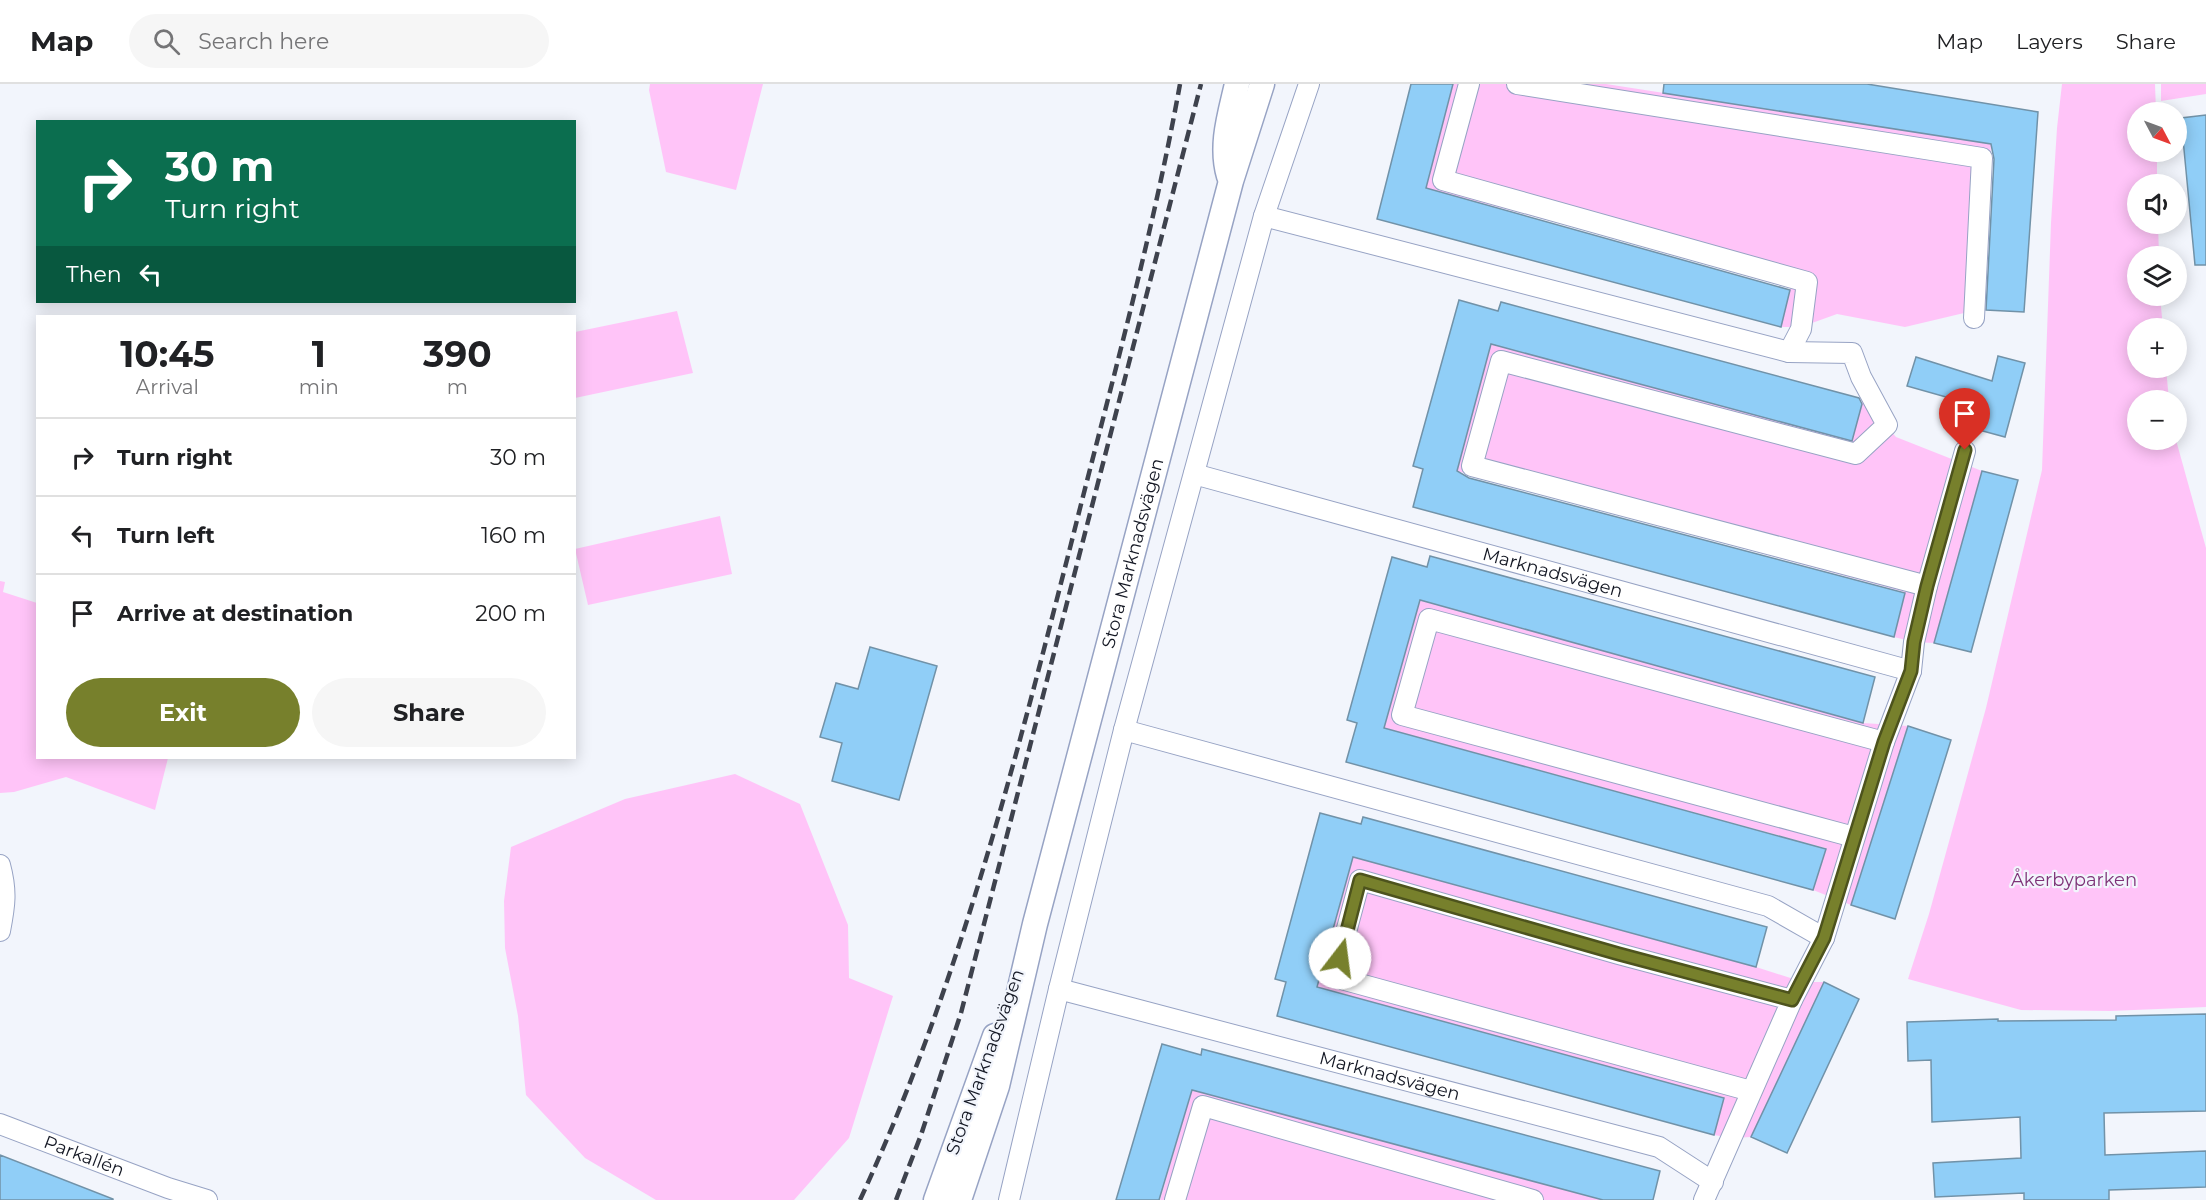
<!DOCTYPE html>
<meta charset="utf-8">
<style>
:root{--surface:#fff;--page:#f6f6f6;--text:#202124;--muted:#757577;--line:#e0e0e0;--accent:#77802c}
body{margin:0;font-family:Montserrat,sans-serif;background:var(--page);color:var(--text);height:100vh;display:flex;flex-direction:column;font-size:22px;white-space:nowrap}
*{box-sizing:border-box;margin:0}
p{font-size:20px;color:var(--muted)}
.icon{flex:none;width:33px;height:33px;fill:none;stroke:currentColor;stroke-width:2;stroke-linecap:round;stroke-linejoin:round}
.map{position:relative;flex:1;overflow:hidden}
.drawer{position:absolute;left:36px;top:231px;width:540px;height:444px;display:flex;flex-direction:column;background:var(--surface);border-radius:0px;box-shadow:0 3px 15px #0003}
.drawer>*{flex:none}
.banner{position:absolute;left:36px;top:36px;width:540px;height:183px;border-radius:0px;box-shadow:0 3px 15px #0003;background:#0b6e4f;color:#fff;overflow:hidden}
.needle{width:39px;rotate:131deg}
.controls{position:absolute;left:2127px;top:18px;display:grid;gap:12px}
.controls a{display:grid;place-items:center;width:60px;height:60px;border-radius:50%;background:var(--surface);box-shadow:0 3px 15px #0003;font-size:30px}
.pin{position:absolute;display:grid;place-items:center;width:51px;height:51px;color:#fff;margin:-62px -26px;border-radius:50% 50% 50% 0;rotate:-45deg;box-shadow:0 0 6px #0007}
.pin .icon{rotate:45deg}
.me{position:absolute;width:66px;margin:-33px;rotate:15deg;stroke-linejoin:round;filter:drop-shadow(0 0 4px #0008)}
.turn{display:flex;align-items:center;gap:21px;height:126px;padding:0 30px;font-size:27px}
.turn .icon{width:78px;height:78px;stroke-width:2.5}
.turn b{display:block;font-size:42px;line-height:51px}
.then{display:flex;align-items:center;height:57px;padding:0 30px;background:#0003;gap:12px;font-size:22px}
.eta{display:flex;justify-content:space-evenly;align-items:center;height:102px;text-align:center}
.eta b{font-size:36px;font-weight:700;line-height:42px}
.button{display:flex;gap:12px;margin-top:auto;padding:12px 30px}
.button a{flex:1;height:69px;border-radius:36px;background:var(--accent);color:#fff;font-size:24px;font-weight:700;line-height:69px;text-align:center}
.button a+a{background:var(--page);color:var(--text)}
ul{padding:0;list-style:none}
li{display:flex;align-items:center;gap:18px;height:78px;padding:0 30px;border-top:2px solid var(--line)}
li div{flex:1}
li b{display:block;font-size:22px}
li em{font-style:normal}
header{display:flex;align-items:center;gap:36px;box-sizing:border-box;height:84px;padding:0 30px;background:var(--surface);border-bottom:2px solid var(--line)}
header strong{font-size:28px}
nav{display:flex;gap:33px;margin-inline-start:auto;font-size:21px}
.search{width:420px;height:54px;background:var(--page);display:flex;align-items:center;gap:15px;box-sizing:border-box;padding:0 21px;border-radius:33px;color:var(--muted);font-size:22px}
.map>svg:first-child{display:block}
.green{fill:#ffc4f8}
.building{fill:#90cef7;stroke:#7192a8;stroke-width:1.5}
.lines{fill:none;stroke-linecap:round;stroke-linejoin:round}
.minor-casing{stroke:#97a3c4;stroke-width:22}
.tertiary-casing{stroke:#97a3c4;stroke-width:27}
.minor{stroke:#fff;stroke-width:20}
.tertiary{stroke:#fff;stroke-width:24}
.rail{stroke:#3e424d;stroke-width:4.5;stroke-dasharray:12 6;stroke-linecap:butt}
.route-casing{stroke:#4d531d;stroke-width:15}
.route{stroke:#77802c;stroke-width:10}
.labels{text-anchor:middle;stroke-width:4.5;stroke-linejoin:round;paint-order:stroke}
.street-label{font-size:18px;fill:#131723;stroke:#f2f5fc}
.park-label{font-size:18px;fill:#7e3378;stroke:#f2f5fc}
</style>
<header>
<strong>Map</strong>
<div class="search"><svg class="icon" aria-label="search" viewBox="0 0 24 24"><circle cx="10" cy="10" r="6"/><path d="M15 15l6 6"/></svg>Search here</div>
<nav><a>Map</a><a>Layers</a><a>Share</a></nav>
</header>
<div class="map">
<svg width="2206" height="1116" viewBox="0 0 2206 1116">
<rect width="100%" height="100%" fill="#f2f5fc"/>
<path class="green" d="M 650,0 L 763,0 L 736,106 L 666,88 L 649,6 Z
M 1453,0 L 1606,0 L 1991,60 L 1981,225 L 1905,243 L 1837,230 L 1801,243 L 1781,243 L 1791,201 L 1426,104 Z
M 2062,0 L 2155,0 L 2156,28 L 2138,28 L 2138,68 L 2157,68 L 2157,100 L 2138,100 L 2138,140 L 2158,140 L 2159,172 L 2138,172 L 2138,212 L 2160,212 L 2163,244 L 2138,244 L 2138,284 L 2166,284 L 2169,316 L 2138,316 L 2138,356 L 2176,356 L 2206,464 L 2206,923 L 2110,927 L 2021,926 L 1908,895 L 1929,830 L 1986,624 L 2042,386 L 2051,139 L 2057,44 Z
M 2161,0 L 2206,0 L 2206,10 L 2161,17 Z
M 677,227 L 693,289 L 575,314 L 575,248 Z
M 1491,259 L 1852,357 L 1863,316 L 1896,353 L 1982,387 L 1934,559 L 1914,558 L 1894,553 L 1905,508 L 1457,387 Z
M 720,432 L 732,490 L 588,521 L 575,465 Z
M 0,497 L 5,498 L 3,508 L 37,519 L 38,674 L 168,674 L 155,726 L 66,693 L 14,708 L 0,709 Z
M 1420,516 L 1863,639 L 1908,642 L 1851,821 L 1813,806 L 1825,764 L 1384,644 Z
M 735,690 L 800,720 L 848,841 L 849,894 L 893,912 L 849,1054 L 794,1116 L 656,1116 L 585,1074 L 526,1011 L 518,932 L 505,864 L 504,817 L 511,763 L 625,715 Z
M 1353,773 L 1756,883 L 1803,898 L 1824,898 L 1751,1053 L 1732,1054 L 1714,1051 L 1724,1014 L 1317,903 Z
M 1192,1006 L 1603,1116 L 1160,1116 Z"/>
<path class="building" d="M 1411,0 L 1453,0 L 1426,104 L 1790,206 L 1781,243 L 1377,135 Z
M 1664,0 L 1867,0 L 2038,28 L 2024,228 L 1986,226 L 1994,75 L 1991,60 L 1663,9 Z
M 2206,31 L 2206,181 L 2195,181 L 2181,34 Z
M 1459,216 L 1498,227 L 1501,218 L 1859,314 L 1862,320 L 1852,357 L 1491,260 L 1457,387 L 1469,394 L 1905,509 L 1894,553 L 1413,423 L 1423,385 L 1413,382 Z
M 1998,272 L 2025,279 L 2005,353 L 1979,346 L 1985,324 L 1907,302 L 1916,273 L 1992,297 Z
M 1982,387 L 2018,396 L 1971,568 L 1934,559 Z
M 1430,472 L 1875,593 L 1863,639 L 1420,516 L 1384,644 L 1826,765 L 1813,806 L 1346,678 L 1357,639 L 1347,636 L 1392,473 L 1427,483 Z
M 870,563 L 937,582 L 899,716 L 832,697 L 842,659 L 820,653 L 836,599 L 858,605 Z
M 1908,642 L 1951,656 L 1895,835 L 1851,821 Z
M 1320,729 L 1361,740 L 1363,733 L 1767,843 L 1756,883 L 1353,773 L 1317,903 L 1724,1014 L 1714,1051 L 1277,932 L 1286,898 L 1275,895 Z
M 1824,898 L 1859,915 L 1787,1069 L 1751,1053 Z
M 2206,930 L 2206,1027 L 2104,1029 L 2105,1071 L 2206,1067 L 2206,1103 L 2109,1106 L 2109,1116 L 2024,1116 L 2024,1109 L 1935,1113 L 1933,1079 L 2021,1074 L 2020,1033 L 1932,1038 L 1931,976 L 1908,977 L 1907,938 L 1998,935 L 1998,937 L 2116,936 L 2116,932 Z
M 1162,960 L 1201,971 L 1202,965 L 1660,1087 L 1653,1116 L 1603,1116 L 1192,1006 L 1159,1116 L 1116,1116 Z
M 0,1071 L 113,1115 L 113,1116 L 0,1116 Z"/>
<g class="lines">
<defs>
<g id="minor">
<path d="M 1469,0 L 1443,96 L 1807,198 L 1801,245 L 1789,268"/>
<path d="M 1517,0 L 1982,74 L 1974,234"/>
<path d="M 1264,132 L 1789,268 L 1852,269 L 1861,293 L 1887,341 L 1856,370 L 1501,277 L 1472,382 L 1927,502"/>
<path id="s1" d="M 1194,390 L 1911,587"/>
<path d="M 1124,646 L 1768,822 L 1824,854"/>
<path d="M 1854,753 L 1402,631 L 1429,535 L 1884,658 L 1911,587 L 1914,558 L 1927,502 L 1965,367"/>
<path d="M 0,781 C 7,807 5,821 0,847"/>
<path id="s2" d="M 1059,905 L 1659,1063 L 1713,1098"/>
<path d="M 1792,916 L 1824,854 L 1884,658"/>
<path id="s3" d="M 0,1040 L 168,1104 L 207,1116"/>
<path d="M 1009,1116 L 1059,905 L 1124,646 L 1264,132 L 1309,0"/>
<path d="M 1175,1116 L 1203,1022 L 1533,1116"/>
<path d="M 1704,1116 L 1792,916 L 1619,870 L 1360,796 L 1334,893 L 1751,1007"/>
</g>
<g id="tertiary">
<path d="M 1229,92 C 1220,61 1230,31 1237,0"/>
<path d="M 936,1116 L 995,952"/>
<path id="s4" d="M 959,1116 L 997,1002 L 1035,840 L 1231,97 L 1262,0"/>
</g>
</defs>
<use href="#minor" class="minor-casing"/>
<use href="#tertiary" class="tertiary-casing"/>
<use href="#minor" class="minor"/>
<use href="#tertiary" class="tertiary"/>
<path class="rail" d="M 860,1116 C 957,907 1014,683 1071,460 C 1109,308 1152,155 1180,0
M 896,1116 L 921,1051 L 961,929 L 1201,0"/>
</g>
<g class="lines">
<defs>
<path id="route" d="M 1340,874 L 1360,796 L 1619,870 L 1792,916 L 1824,854 L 1884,658 L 1911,587 L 1914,558 L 1927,502 L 1965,366"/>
</defs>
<use href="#route" class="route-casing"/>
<use href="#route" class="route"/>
</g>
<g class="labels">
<g class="street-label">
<text dy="6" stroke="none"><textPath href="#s4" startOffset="670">Stora Marknadsvägen</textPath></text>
<text dy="6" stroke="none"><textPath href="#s1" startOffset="372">Marknadsvägen</textPath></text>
<text transform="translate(985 978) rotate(-70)" y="6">Stora Marknadsvägen</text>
<text dy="6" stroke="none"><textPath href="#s2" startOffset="342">Marknadsvägen</textPath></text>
<text dy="6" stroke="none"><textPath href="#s3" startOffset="90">Parkallén</textPath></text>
</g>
<g class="park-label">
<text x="2074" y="802">Åkerbyparken</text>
</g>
</g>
</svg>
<div class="controls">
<a><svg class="needle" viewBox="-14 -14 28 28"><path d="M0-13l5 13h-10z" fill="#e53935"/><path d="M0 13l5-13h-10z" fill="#757577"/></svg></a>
<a><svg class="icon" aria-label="sound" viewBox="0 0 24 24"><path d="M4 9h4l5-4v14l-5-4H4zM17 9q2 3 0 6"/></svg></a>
<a><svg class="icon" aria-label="layers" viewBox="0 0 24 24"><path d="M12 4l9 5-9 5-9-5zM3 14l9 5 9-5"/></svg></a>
<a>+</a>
<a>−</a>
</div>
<div class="pin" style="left:1965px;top:366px;background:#d93025"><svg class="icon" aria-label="arrive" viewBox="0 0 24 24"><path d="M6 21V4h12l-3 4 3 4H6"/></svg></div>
<svg class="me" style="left:1340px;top:874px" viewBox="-20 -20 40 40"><circle r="19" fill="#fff"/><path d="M0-13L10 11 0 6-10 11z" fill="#77802c"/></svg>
<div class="banner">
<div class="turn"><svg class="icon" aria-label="right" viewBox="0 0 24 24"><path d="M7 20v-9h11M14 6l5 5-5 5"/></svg><div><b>30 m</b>Turn right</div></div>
<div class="then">Then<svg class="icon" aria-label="left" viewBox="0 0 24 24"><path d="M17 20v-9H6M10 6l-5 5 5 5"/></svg></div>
</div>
<section class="drawer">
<div class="eta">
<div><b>10:45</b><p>Arrival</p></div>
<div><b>1</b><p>min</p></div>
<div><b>390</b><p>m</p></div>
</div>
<ul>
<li><svg class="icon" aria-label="right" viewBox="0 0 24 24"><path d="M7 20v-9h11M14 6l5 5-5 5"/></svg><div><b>Turn right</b></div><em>30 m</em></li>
<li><svg class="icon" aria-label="left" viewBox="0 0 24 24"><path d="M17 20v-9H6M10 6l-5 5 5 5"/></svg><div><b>Turn left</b></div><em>160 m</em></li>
<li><svg class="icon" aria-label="arrive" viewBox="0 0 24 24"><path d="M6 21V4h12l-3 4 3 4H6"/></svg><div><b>Arrive at destination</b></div><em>200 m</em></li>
</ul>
<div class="button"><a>Exit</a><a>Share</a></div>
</section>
</div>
